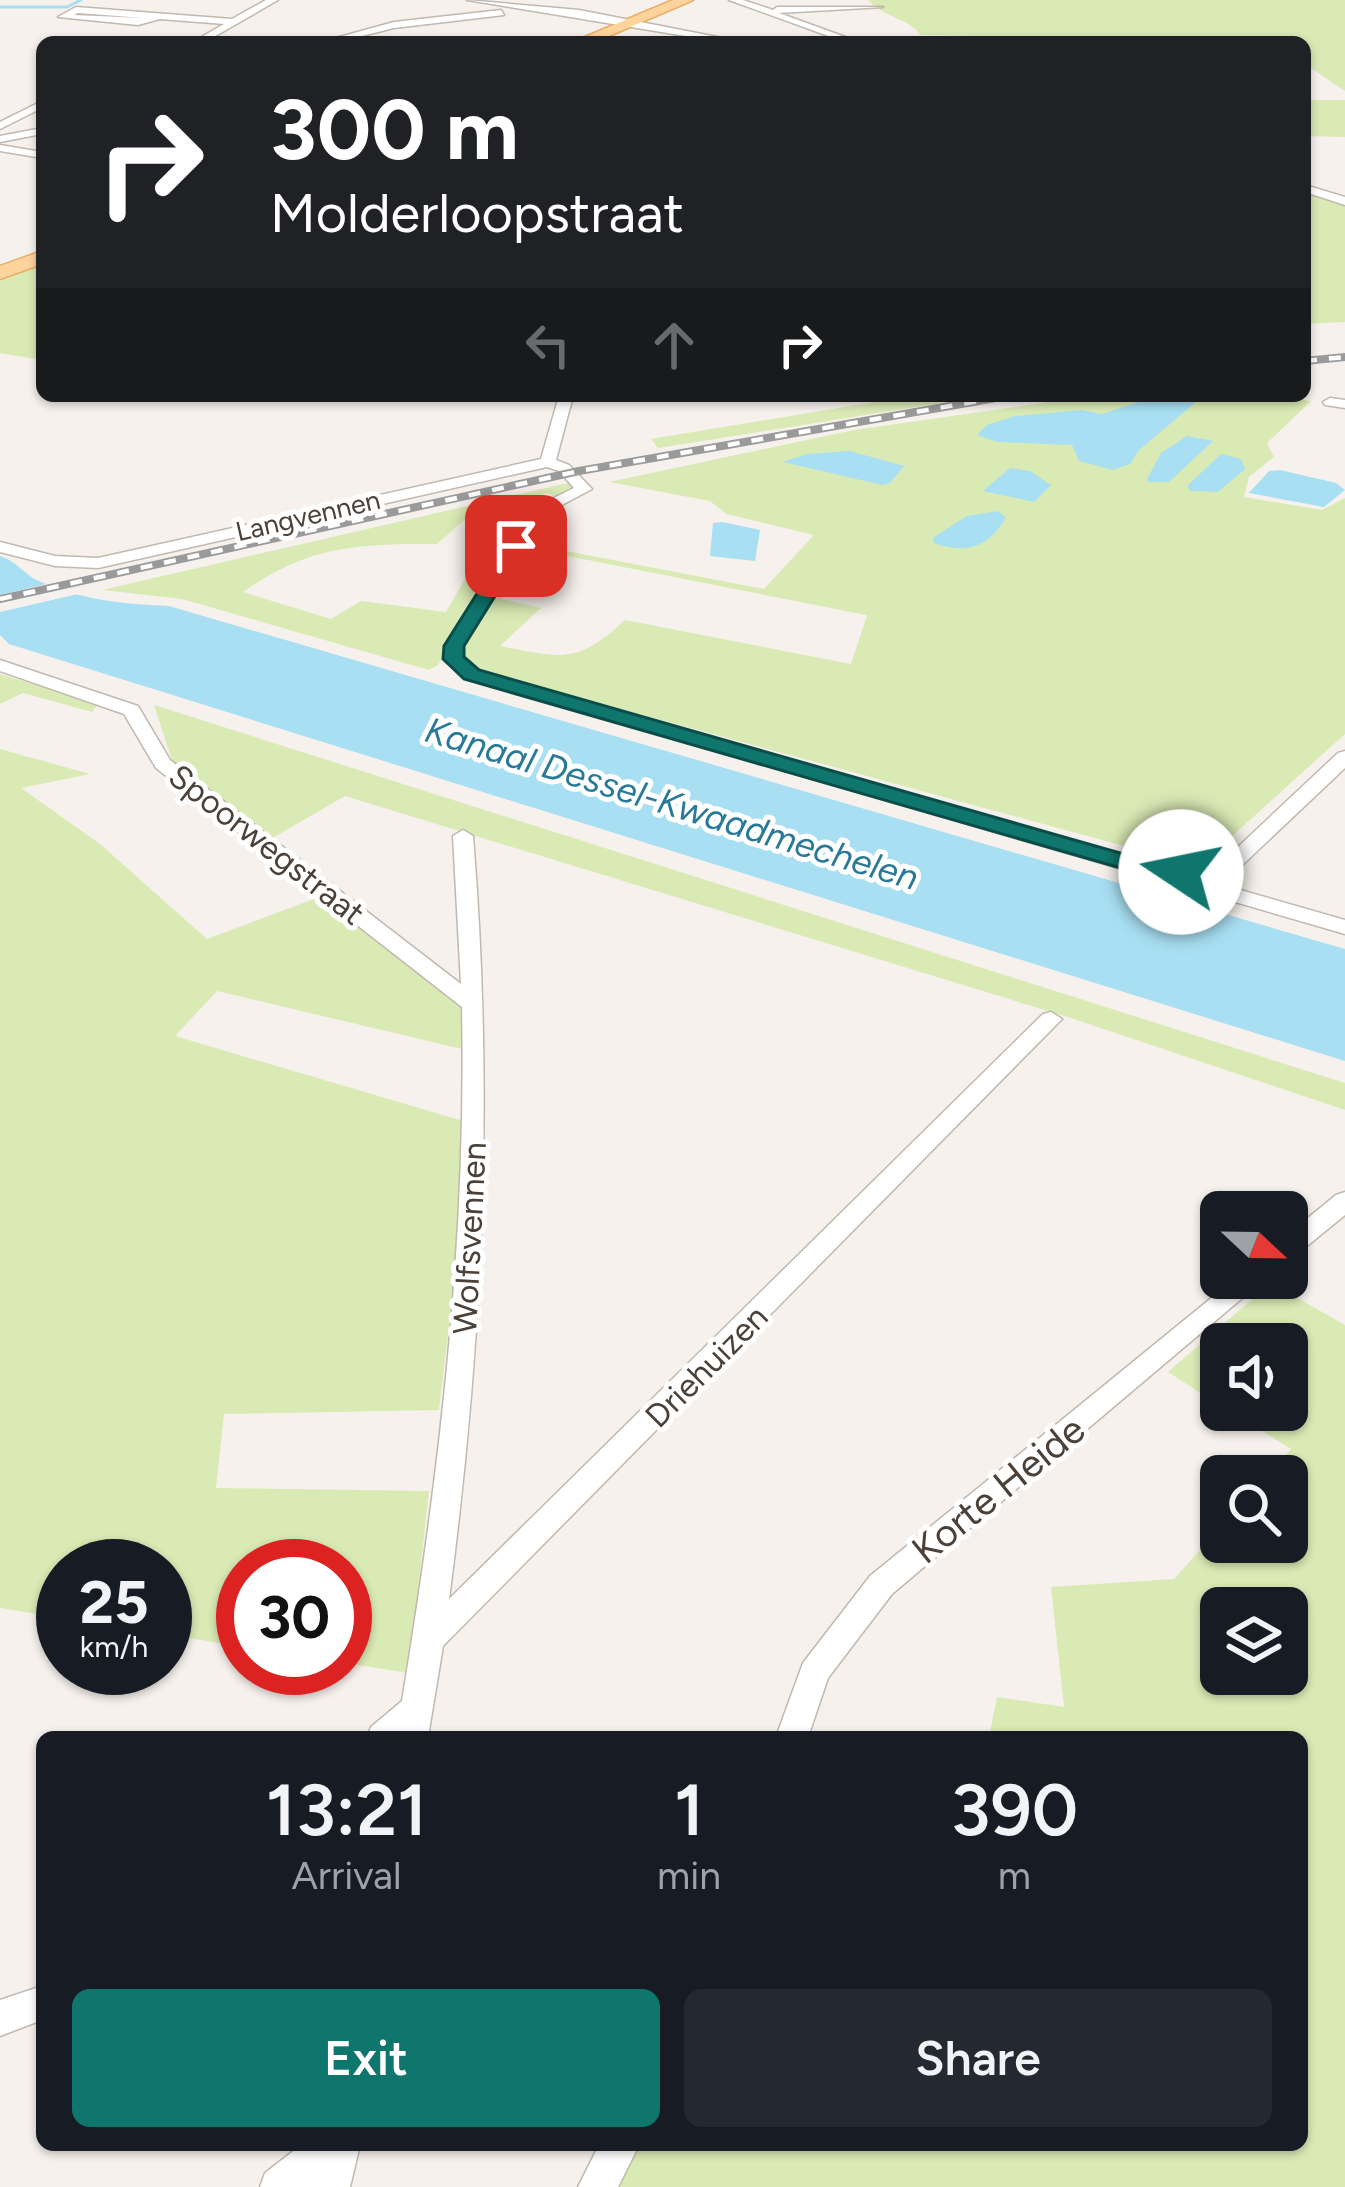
<!DOCTYPE html>
<style>
:root{--surface:#171b24;--page:#242831;--text:#f1f3f6;--muted:#9ea1a6;--accent:#0f766e}
body{margin:0;font-family:Figtree,sans-serif;background:var(--page);color:var(--text);height:100vh;display:flex;flex-direction:column;font-size:45px;white-space:nowrap}
*{box-sizing:border-box;margin:0}
p{font-size:39px;color:var(--muted)}
.icon{flex:none;width:66px;height:66px;fill:none;stroke:currentColor;stroke-width:2;stroke-linecap:round;stroke-linejoin:round}
.map{position:relative;flex:1;overflow:hidden}
.sheet{position:absolute;left:36px;top:1731px;width:1272px;height:420px;display:flex;flex-direction:column;background:var(--surface);border-radius:18px;box-shadow:0 3px 9px #0004}
.sheet>*{flex:none}
.guide{position:absolute;left:36px;top:36px;width:1275px;height:366px;border-radius:18px;box-shadow:0 3px 9px #0004;background:#202124;color:#fff;overflow:hidden}
.needle{width:78px;rotate:112deg}
.fabs{position:absolute;left:1200px;top:1191px;display:grid;gap:24px}
.fabs a{display:grid;place-items:center;width:108px;height:108px;border-radius:18px;background:var(--surface);box-shadow:0 3px 9px #0004;font-size:60px}
.speed{position:absolute;left:36px;top:1539px;display:flex;gap:24px;font-size:60px;font-weight:700;text-align:center}
.speed>*{display:grid;place-content:center;width:156px;height:156px;border-radius:50%;background:var(--surface);box-shadow:0 3px 9px #0004;line-height:1}
.speed small{font-size:30px;font-weight:400}
.speed .limit{border:18px solid #d22;background:#fff;color:#111}
.pin{position:absolute;display:grid;place-items:center;width:102px;height:102px;color:#fff;margin:-51px;border-radius:24px;box-shadow:0 6px 18px #0006}
.me{position:absolute;width:132px;margin:-66px;rotate:281deg;stroke-linejoin:round;filter:drop-shadow(0 0 9px #0008)}
.turn{display:flex;align-items:center;gap:42px;height:252px;padding:0 36px;font-size:54px}
.turn .icon{width:156px;height:156px;stroke-width:2.5}
.turn b{display:block;font-size:84px;line-height:102px}
.lanes{display:flex;align-items:center;height:114px;padding:0 36px;background:#0003;justify-content:center;gap:60px;direction:ltr}
.lanes .off{opacity:.35}
.eta{display:flex;justify-content:space-evenly;align-items:center;height:204px;text-align:center}
.eta b{font-size:72px;font-weight:600;line-height:84px}
.cta{display:flex;gap:24px;margin-top:auto;padding:24px 36px}
.cta a{flex:1;height:138px;border-radius:18px;background:var(--accent);color:#fff;font-size:48px;font-weight:600;line-height:138px;text-align:center}
.cta a+a{background:var(--page);color:var(--text)}
.map>svg:first-child{display:block}
.green{fill:#daeab5;fill-rule:evenodd}
.water{fill:#a8dff2}
.pier{fill:#f6f1ec}
.lines{fill:none;stroke-linecap:round;stroke-linejoin:round}
.stream{stroke:#a8dff2;stroke-width:3}
.minor-casing{stroke:#c2b8ae;stroke-width:3}
.primary-casing{stroke:#e6ae69;stroke-width:3}
.minor{fill:#fff;fill-rule:evenodd}
.primary{fill:#ffd49c;fill-rule:evenodd}
.rail-casing{stroke:#9a9a9a;stroke-width:8}
.rail{stroke:#fff;stroke-width:4.5;stroke-dasharray:12;stroke-linecap:butt}
.route{fill:#0f766e;stroke:#0a4d48;stroke-width:3}
.labels{text-anchor:middle;stroke-width:10;stroke-linejoin:round;paint-order:stroke}
.far-street-label{font-size:27px;fill:#4b4139;stroke:#fff}
.street-label{font-size:33px;fill:#4b4139;stroke:#fff}
.water-label{font-size:36px;font-style:italic;fill:#297a98;stroke:#fff}
.near-street-label{font-size:39px;fill:#4b4139;stroke:#fff}
</style>
<div class="map">
<svg width="1345" height="2187" viewBox="0 0 1345 2187">
<rect width="100%" height="100%" fill="#f6f1ec"/>
<path class="green" d="M 868,0 L 1345,0 L 1345,91 L 1305,64 L 1305,42 L 921,35 C 905,16 884,18 868,0 Z
M 1305,100 L 1345,100 L 1345,137 L 1305,136 Z
M 1305,192 L 1345,205 L 1345,322 L 1305,324 Z
M 42,264 L 42,360 L 0,353 L 0,281 Z
M 911,396 L 985,396 L 658,448 L 651,439 Z
M 1091,396 L 1275,396 L 1311,401 L 1267,443 L 1274,457 L 1249,477 L 1244,497 L 1322,510 L 1345,498 L 1345,734 L 1221,846 L 1196,856 L 1168,858 L 459,665 L 464,643 L 524,543 L 764,589 L 814,535 L 726,514 L 710,501 L 609,482 L 854,430 ZM 532,549 L 866,615 L 867,616 L 851,664 L 625,620 C 577,665 561,658 500,646 L 541,608 L 501,599 Z
M 572,482 L 574,490 L 557,498 L 548,493 L 471,514 L 437,544 C 359,544 309,545 243,592 L 331,619 L 361,601 L 446,612 L 470,570 L 493,570 L 438,665 L 429,670 L 182,599 L 102,590 Z
M 0,674 L 98,704 L 92,712 L 23,693 L 0,704 Z
M 154,705 L 1345,1083 L 1345,1110 L 1071,1018 L 345,796 L 269,840 L 172,760 Z
M 0,749 L 90,774 L 21,788 L 100,844 L 207,939 L 322,896 L 464,1005 L 462,1049 L 217,991 L 175,1036 L 463,1121 L 458,1248 L 439,1410 L 224,1414 L 216,1488 L 429,1491 L 409,1673 L 345,1663 L 345,1566 L 243,1566 L 243,1647 L 165,1634 L 165,1566 L 63,1566 L 63,1618 L 0,1608 Z
M 1271,1283 L 1345,1325 L 1345,2187 L 614,2187 L 636,2145 L 1302,2145 L 1302,1737 L 989,1737 L 997,1697 L 1064,1707 L 1051,1587 L 1174,1579 L 1221,1527 L 1221,1542 L 1287,1542 L 1287,1476 L 1267,1476 L 1291,1449 L 1228,1410 L 1287,1410 L 1287,1344 L 1221,1344 L 1221,1406 L 1168,1372 ZM 1221,1608 L 1287,1608 L 1287,1674 L 1221,1674 Z"/>
<path class="water" d="M 1157,396 L 1194,396 L 1196,402 L 1139,450 L 1130,464 L 1113,470 L 1079,461 L 1072,445 L 997,442 L 977,435 L 987,425 L 1015,416 L 1082,410 L 1102,414 Z
M 1187,436 L 1213,441 L 1169,482 L 1149,482 L 1147,479 L 1161,453 Z
M 850,451 L 904,466 L 890,483 L 882,485 L 783,462 L 807,454 Z
M 1221,454 L 1241,459 L 1245,469 L 1218,492 L 1191,491 L 1187,486 Z
M 1010,468 L 1030,471 L 1051,485 L 1034,502 L 983,491 Z
M 1280,470 L 1336,483 L 1345,490 L 1324,507 L 1249,493 L 1269,471 Z
M 998,511 L 1006,518 C 986,549 967,554 933,543 L 934,537 L 967,516 Z
M 722,522 L 760,530 L 755,561 L 710,556 L 713,523 Z
M 0,556 C 17,561 24,575 39,581 C 80,600 125,604 169,606 L 1345,949 L 1345,1061 L 9,644 L 0,635 Z"/>
<path class="pier" d="M 59,581 L 91,591 L 0,612 L 0,595 Z"/>
<g class="lines">
<path class="stream" d="M 0,7 L 67,7 L 81,0"/>
<defs>
<path id="minor" d="M 266,0 L 278,0 L 205,42 L 193,42 L 224,24 L 160,19 L 138,25 L 58,17 L 76,7 L 232,19 ZM 78,13 L 143,18 L 74,15 Z
M 467,0 L 579,10 L 743,42 L 722,42 Z
M 729,0 L 743,0 L 773,10 L 777,7 L 883,7 L 779,13 L 859,42 L 845,42 Z
M 501,10 L 504,15 L 394,28 L 338,42 L 321,42 L 394,22 Z
M 42,101 L 42,108 L 0,129 L 0,122 Z
M 42,128 L 42,134 L 0,142 L 0,136 Z
M 0,145 L 42,152 L 42,158 L 0,151 Z
M 1305,185 L 1345,197 L 1345,205 L 1305,192 Z
M 559,396 L 573,396 L 556,460 L 569,465 L 592,489 L 543,515 L 463,646 L 462,658 L 478,670 L 1171,870 L 1223,861 L 1338,753 L 1345,751 L 1345,768 L 1236,871 L 1195,877 L 1345,920 L 1345,934 L 466,678 L 444,660 L 445,646 L 531,509 L 574,488 L 559,471 L 547,467 L 98,568 L 55,566 L 0,552 L 0,542 L 55,556 L 98,558 L 541,459 Z
M 1330,398 L 1345,400 L 1345,408 L 1325,405 L 1323,402 Z
M 0,660 L 138,706 L 170,760 L 461,984 L 453,836 L 463,830 L 473,836 C 494,1094 483,1342 449,1599 L 1043,1014 L 1051,1012 L 1062,1019 L 443,1646 L 428,1737 L 367,1737 L 371,1727 L 402,1701 C 440,1471 467,1240 462,1007 L 156,768 L 124,714 L 0,671 Z
M 1345,1192 L 1345,1215 L 1296,1255 L 1287,1258 L 1287,1235 L 1336,1195 Z
M 1236,1278 L 1266,1278 L 892,1594 L 828,1678 L 808,1737 L 776,1737 L 803,1663 L 870,1576 Z
M 42,1986 L 42,2020 L 0,2036 L 0,2000 Z
M 301,2145 L 360,2145 L 350,2187 L 260,2187 L 265,2173 Z
M 599,2145 L 639,2145 L 618,2187 L 578,2187 Z"/>
<path id="primary" d="M 673,0 L 693,0 L 595,42 L 573,42 Z
M 42,251 L 42,264 L 0,279 L 0,266 Z"/>
</defs>
<use href="#minor" class="minor-casing"/>
<use href="#primary" class="primary-casing"/>
<use href="#minor" class="minor"/>
<use href="#primary" class="primary"/>
<defs>
<path id="rail" d="M 1305,361 L 1345,357
M 0,599 L 579,471 L 1007,396"/>
</defs>
<use href="#rail" class="rail-casing"/>
<use href="#rail" class="rail"/>
</g>
<path class="route" d="M 516,540 L 526,546 L 464,646 L 464,657 L 479,670 L 1155,863 L 1190,867 L 1193,872 L 1181,880 L 1145,875 L 464,679 L 443,659 L 444,646 L 507,546 Z"/>
<g class="labels">
<g class="far-street-label">
<text transform="translate(308 516) rotate(-13)" y="9">Langvennen</text>
</g>
<g class="street-label">
<text transform="translate(267 844) rotate(38)" y="12">Spoorwegstraat</text>
<text transform="translate(469 1238) rotate(-87)" y="12">Wolfsvennen</text>
<text transform="translate(706 1366) rotate(-45)" y="12">Driehuizen</text>
</g>
<g class="water-label">
<text transform="translate(672 803) rotate(17)" y="13">Kanaal Dessel-Kwaadmechelen</text>
</g>
<g class="near-street-label">
<text transform="translate(998 1489) rotate(-39)" y="14">Korte Heide</text>
</g>
</g>
</svg>
<div class="fabs">
<a><svg class="needle" viewBox="-14 -14 28 28"><path d="M0-13l5 13h-10z" fill="#e53935"/><path d="M0 13l5-13h-10z" fill="#9ea1a6"/></svg></a>
<a><svg class="icon" aria-label="sound" viewBox="0 0 24 24"><path d="M4 9h4l5-4v14l-5-4H4zM17 9q2 3 0 6"/></svg></a>
<a><svg class="icon" aria-label="search" viewBox="0 0 24 24"><circle cx="10" cy="10" r="6"/><path d="M15 15l6 6"/></svg></a>
<a><svg class="icon" aria-label="layers" viewBox="0 0 24 24"><path d="M12 4l9 5-9 5-9-5zM3 14l9 5 9-5"/></svg></a>
</div>
<div class="speed"><div>25<small>km/h</small></div><div class="limit">30</div></div>
<div class="pin" style="left:516px;top:546px;background:#d93025"><svg class="icon" aria-label="arrive" viewBox="0 0 24 24"><path d="M6 21V4h12l-3 4 3 4H6"/></svg></div>
<svg class="me" style="left:1181px;top:872px" viewBox="-20 -20 40 40"><circle r="19" fill="#fff"/><path d="M0-13L10 11 0 6-10 11z" fill="#0f766e"/></svg>
<div class="guide">
<div class="turn"><svg class="icon" aria-label="right" viewBox="0 0 24 24"><path d="M7 20v-9h11M14 6l5 5-5 5"/></svg><div><b>300 m</b>Molderloopstraat</div></div>
<div class="lanes"><svg class="icon off" aria-label="left" viewBox="0 0 24 24"><path d="M17 20v-9H6M10 6l-5 5 5 5"/></svg><svg class="icon off" aria-label="ahead" viewBox="0 0 24 24"><path d="M12 20V5M6 11l6-6 6 6"/></svg><svg class="icon" aria-label="right" viewBox="0 0 24 24"><path d="M7 20v-9h11M14 6l5 5-5 5"/></svg></div>
</div>
<section class="sheet">
<div class="eta">
<div><b>13:21</b><p>Arrival</p></div>
<div><b>1</b><p>min</p></div>
<div><b>390</b><p>m</p></div>
</div>
<div class="cta"><a>Exit</a><a>Share</a></div>
</section>
</div>
